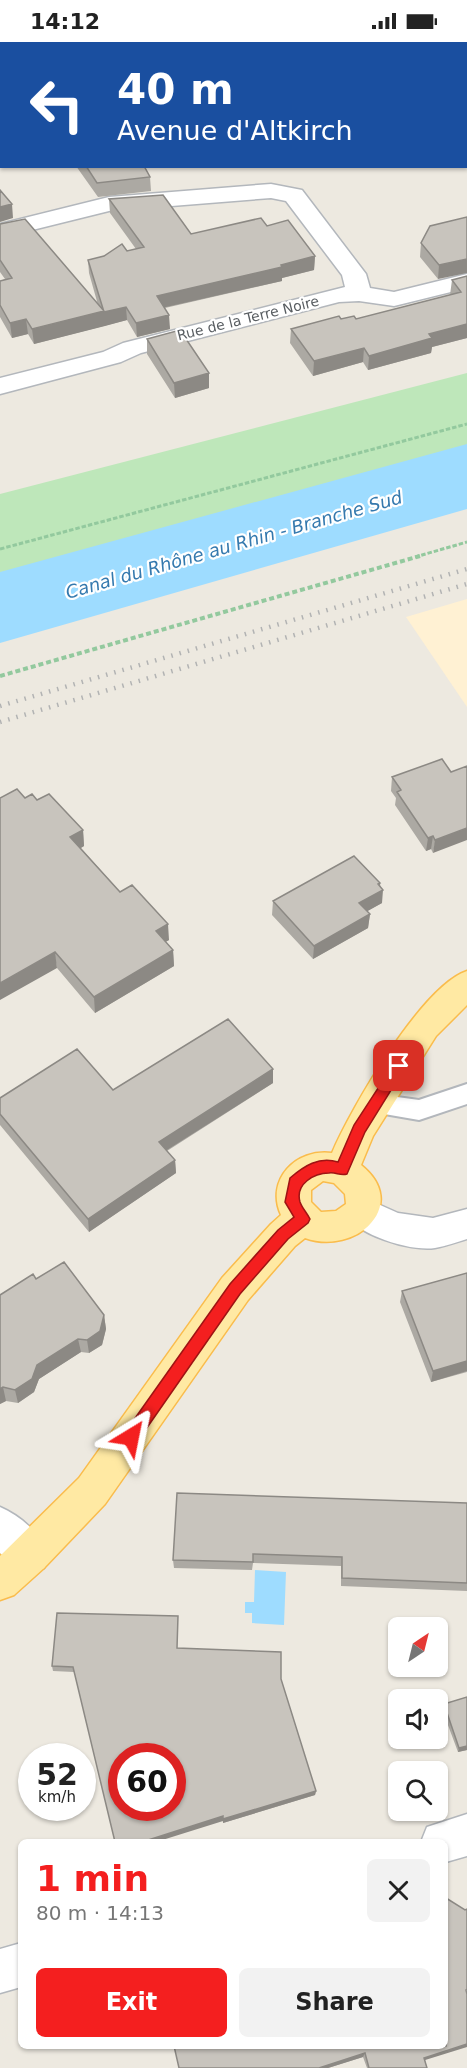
<!DOCTYPE html>
<meta charset="utf-8">
<style>
:root{--surface:#fff;--page:#f2f2f2;--text:#222;--muted:#767676;--accent:#f41f1f}
body{margin:0;font-family:"DejaVu Sans",sans-serif;background:var(--page);color:var(--text);height:100vh;display:flex;flex-direction:column;font-size:22px;white-space:nowrap}
*{box-sizing:border-box;margin:0}
p{font-size:20px;color:var(--muted)}
.icon{flex:none;width:33px;height:33px;fill:none;stroke:currentColor;stroke-width:2;stroke-linecap:round;stroke-linejoin:round}
.map{position:relative;flex:1;overflow:hidden}
.panel{position:absolute;left:18px;top:1797px;width:430px;height:210px;display:flex;flex-direction:column;background:var(--surface);border-radius:9px;box-shadow:0 2px 4px #0004}
.panel>*{flex:none}
.banner{position:absolute;left:0px;top:0px;width:468px;height:126px;box-shadow:0 2px 4px #0004;background:#1a4fa0;color:#fff;overflow:hidden}
.needle{width:39px;rotate:35deg}
.fabs{position:absolute;left:388px;top:1575px;display:grid;gap:12px}
.fabs a{display:grid;place-items:center;width:60px;height:60px;border-radius:9px;background:var(--surface);box-shadow:0 2px 4px #0004;font-size:30px}
.speed{position:absolute;left:18px;top:1701px;display:flex;gap:12px;font-size:30px;font-weight:700;text-align:center}
.speed>*{display:grid;place-content:center;width:78px;height:78px;border-radius:50%;background:var(--surface);box-shadow:0 2px 4px #0004;line-height:1}
.speed small{font-size:15px;font-weight:400}
.speed .limit{border:9px solid #d22;background:#fff;color:#111}
.pin{position:absolute;display:grid;place-items:center;width:51px;height:51px;color:#fff;margin:-26px;border-radius:12px;box-shadow:0 3px 9px #0006}
.me{position:absolute;width:66px;margin:-33px;rotate:35deg;stroke-linejoin:round;filter:drop-shadow(0 0 4px #0008)}
.turn{display:flex;align-items:center;gap:21px;height:126px;padding:0 18px;font-size:27px}
.turn .icon{width:78px;height:78px;stroke-width:2.5}
.turn b{display:block;font-size:42px;line-height:51px}
.round{display:grid;place-items:center;flex:none;width:63px;height:63px;border-radius:9px;background:var(--page)}
.summary{display:flex;align-items:center;justify-content:space-between;height:102px;padding:0 18px}
h1{font-size:36px;font-weight:600;line-height:45px;color:var(--accent)}
.cta{display:flex;gap:12px;margin-top:auto;padding:12px 18px}
.cta a{flex:1;height:69px;border-radius:9px;background:var(--accent);color:#fff;font-size:24px;font-weight:600;line-height:69px;text-align:center}
.cta a+a{background:var(--page);color:var(--text)}
.status{display:flex;justify-content:space-between;align-items:center;height:42px;padding:0 30px;background:var(--surface);direction:ltr}
.status svg{height:16px;fill:currentColor}
.map>svg:first-child{display:block}
.commercial{fill:#fff1d3}
.green{fill:#bee7ba}
.water{fill:#9edcff}
.lines{fill:none;stroke-linecap:round;stroke-linejoin:round}
.lane-casing{stroke:#b3b7bc;stroke-width:4}
.street-casing{stroke:#b3b7bc;stroke-width:3}
.secondary-casing{stroke:#b4b9be;stroke-width:3}
.primary-casing{stroke:#fabc4c;stroke-width:3}
.path-far1{stroke:#93c99e;stroke-width:3;stroke-dasharray:4.5 2;stroke-linecap:butt}
.path{stroke:#93c99e;stroke-width:4;stroke-dasharray:5 3;stroke-linecap:butt}
.lane{fill:#fff;fill-rule:evenodd}
.street{fill:#fff;fill-rule:evenodd}
.secondary{fill:#fff;fill-rule:evenodd}
.primary{fill:#ffe9a3;fill-rule:evenodd}
.rail{stroke:#b2b3b3;stroke-width:4.5;stroke-dasharray:1.5 7;stroke-linecap:butt}
.wall{fill:#aca9a3}
.shaded-wall{fill:#8c8984}
.building{fill:#c8c4bd;stroke:#8c8984;stroke-width:1.5;fill-rule:evenodd}
.route{fill:#f41f1f;stroke:#9f1414;stroke-width:1.5}
.labels{text-anchor:middle;stroke-width:4.5;stroke-linejoin:round;paint-order:stroke}
.far-street-label{font-size:14px;fill:#595e62;stroke:#fff}
.water-label{font-size:18px;font-style:italic;fill:#3479ae;stroke:#fff}
</style>
<div class="status"><b>14:12</b><svg viewBox="0 0 49 12"><path d="M0 12V9h3v3zM5 12V6h3v6zM10 12V3h3v9zM15 12V0h3v12zM26 1h20v11H26zM47 4h2v5h-2z"/></svg></div>
<div class="map">
<svg width="467" height="2026" viewBox="0 0 467 2026">
<rect width="100%" height="100%" fill="#ede9e0"/>
<path class="commercial" d="M 467,557 L 467,665 L 406,575 Z"/>
<path class="green" d="M 467,331 L 467,403 L 0,531 L 0,452 Z"/>
<path class="water" d="M 467,402 L 467,467 L 0,601 L 0,530 Z
M 255,1528 L 286,1530 L 284,1583 L 252,1581 L 252,1571 L 245,1571 L 245,1560 L 254,1560 Z"/>
<g class="lines">
<defs>
<path id="lane" d="M 467,1042 L 467,1062 L 419,1078 L 367,1069 L 364,1062 L 367,1055 L 375,1052 L 419,1058 Z"/>
<path id="street" d="M 271,142 L 302,148 L 366,232 L 370,246 L 394,250 L 467,232 L 467,246 L 394,264 L 359,259 L 339,260 L 141,311 L 121,320 L 0,352 L 0,336 L 103,310 L 123,301 L 345,245 L 342,233 L 286,159 L 271,156 L 109,169 L 0,196 L 0,182 L 109,155 Z
M 360,1154 L 398,1171 L 433,1176 L 467,1167 L 467,1197 C 457,1200 446,1204 435,1206 C 410,1210 354,1192 343,1169 L 348,1158 Z
M 0,1465 C 21,1474 41,1492 49,1513 L 44,1526 L 30,1532 L 16,1526 L 0,1511 Z
M 467,1772 L 467,1814 L 446,1820 L 446,1800 L 421,1800 L 427,1785 Z
M 21,1901 L 21,1945 L 0,1951 L 0,1907 Z"/>
<path id="secondary" d="M 466,20 L 467,20 L 467,32 L 466,32 Z
M 0,78 L 2,78 L 2,92 L 0,92 Z"/>
<path id="primary" d="M 467,929 L 467,963 L 436,994 L 373,1094 L 361,1123 C 411,1163 356,1214 305,1196 L 295,1204 L 248,1258 L 105,1462 L 44,1526 L 14,1553 L 0,1558 L 0,1514 L 79,1436 L 222,1236 L 271,1182 L 281,1173 C 265,1138 296,1106 332,1111 C 351,1066 422,944 467,929 ZM 323,1139 L 334,1141 L 345,1152 L 346,1162 L 336,1169 L 321,1170 L 311,1160 L 311,1148 Z"/>
</defs>
<use href="#lane" class="lane-casing"/>
<use href="#street" class="street-casing"/>
<use href="#secondary" class="secondary-casing"/>
<use href="#primary" class="primary-casing"/>
<path class="path-far1" d="M 0,507 L 467,382
M 415,515 L 467,500"/>
<path class="path" d="M 0,634 L 420,514"/>
<use href="#lane" class="lane"/>
<use href="#street" class="street"/>
<use href="#secondary" class="secondary"/>
<use href="#primary" class="primary"/>
<path class="rail" d="M 0,664 L 467,527
M 0,680 L 467,542"/>
</g>
<path class="wall" d="M 76,124 L 144,124 L 150,135 L 151,149 L 98,155 Z
M 109,157 L 191,192 L 267,184 L 315,214 L 314,228 L 282,236 L 282,239 L 165,266 L 170,287 L 137,295 L 127,278 L 34,302 L 28,292 L 12,296 L 0,275 L 0,239 L 5,237 L 0,230 L 0,182 L 98,263 L 89,231 L 88,218 L 136,207 L 110,171 Z
M 467,175 L 438,237 L 420,215 L 421,201 Z
M 467,234 L 467,296 L 432,305 L 431,311 L 368,328 L 363,320 L 313,334 L 290,301 L 291,287 L 341,277 L 356,277 L 450,253 L 452,238 Z
M 147,297 L 209,346 L 175,356 L 147,312 Z
M 451,730 L 433,811 L 431,807 L 426,809 L 395,763 L 396,756 L 391,749 L 392,735 Z
M 25,756 L 37,758 L 83,788 L 84,804 L 81,806 L 120,850 L 169,898 L 165,900 L 173,908 L 174,924 L 95,971 L 57,926 Z
M 380,841 L 382,861 L 367,869 L 370,872 L 368,886 L 313,917 L 272,873 L 273,859 Z
M 273,1041 L 167,1109 L 175,1118 L 176,1131 L 89,1190 L 0,1083 L 0,1056 L 113,1048 Z
M 467,1231 L 467,1330 L 431,1340 L 400,1260 L 402,1249 Z
M 36,1237 L 104,1273 L 106,1287 L 102,1303 L 89,1311 L 81,1310 L 39,1337 L 34,1350 L 18,1361 L 6,1359 L 0,1362 L 0,1253 Z
M 467,1461 L 467,1549 L 341,1544 L 341,1524 L 253,1521 L 252,1528 L 174,1526 L 173,1518 Z
M 178,1574 L 177,1606 L 281,1637 L 316,1749 L 315,1753 L 223,1781 L 223,1779 L 74,1630 L 53,1629 L 52,1624 Z
M 467,1655 L 467,1708 L 458,1710 L 442,1667 L 444,1662 Z
M 467,1951 L 425,2018 L 427,2026 L 367,2026 L 363,2015 L 328,2026 L 179,2026 Z"/>
<path class="shaded-wall" d="M 12,162 L 13,176 L 0,180 L 0,165 Z
M 315,214 L 314,228 L 282,236 L 282,239 L 157,267 L 157,254 Z
M 467,217 L 467,231 L 438,237 L 439,223 Z
M 126,265 L 127,278 L 105,284 L 104,270 Z
M 104,269 L 105,284 L 34,302 L 32,287 Z
M 169,273 L 170,287 L 137,295 L 136,281 Z
M 26,277 L 28,292 L 12,296 L 10,281 Z
M 467,282 L 467,296 L 432,305 L 431,311 L 368,328 L 369,314 L 429,292 Z
M 364,306 L 363,320 L 313,334 L 314,319 Z
M 209,331 L 209,346 L 175,356 L 174,341 Z
M 467,786 L 467,798 L 433,811 L 435,798 Z
M 83,788 L 84,804 L 72,811 L 70,795 Z
M 433,794 L 431,807 L 426,809 L 428,796 Z
M 380,841 L 379,850 L 383,848 L 382,861 L 357,875 L 359,861 Z
M 370,872 L 368,886 L 313,917 L 314,904 Z
M 168,882 L 169,898 L 157,905 L 156,889 Z
M 173,908 L 174,924 L 95,971 L 94,955 Z
M 55,910 L 57,926 L 0,958 L 0,941 Z
M 273,1027 L 273,1041 L 159,1113 L 159,1100 Z
M 175,1118 L 176,1131 L 89,1190 L 88,1177 Z
M 104,1273 L 106,1287 L 102,1303 L 89,1311 L 87,1298 Z
M 78,1297 L 81,1310 L 39,1337 L 34,1350 L 18,1361 L 15,1348 L 37,1323 Z
M 467,1319 L 467,1329 L 431,1340 L 433,1329 Z
M 3,1345 L 6,1359 L 0,1362 L 0,1347 Z
M 467,1704 L 467,1708 L 458,1710 L 459,1706 Z
M 316,1749 L 315,1753 L 223,1781 L 223,1777 Z
M 223,1774 L 223,1779 L 156,1800 L 142,1800 Z
M 467,2002 L 467,2005 L 422,2019 L 424,2016 Z
M 365,2011 L 363,2015 L 328,2026 L 319,2026 Z"/>
<path class="building" d="M 109,0 L 182,0 L 182,1 L 109,2 Z
M 86,124 L 144,124 L 150,135 L 97,141 Z
M 0,148 L 12,162 L 0,165 Z
M 163,153 L 191,192 L 261,176 L 267,184 L 288,178 L 315,214 L 281,223 L 282,225 L 157,254 L 169,273 L 136,281 L 126,265 L 104,270 L 88,218 L 104,214 L 122,202 L 127,209 L 144,205 L 109,157 Z
M 467,175 L 467,217 L 439,223 L 421,201 L 430,184 Z
M 25,177 L 104,269 L 32,287 L 26,277 L 10,281 L 0,263 L 0,239 L 12,236 L 0,218 L 0,182 Z
M 467,234 L 467,282 L 429,292 L 432,296 L 369,314 L 364,306 L 314,319 L 291,287 L 339,274 L 341,277 L 354,274 L 356,277 L 461,250 L 452,238 Z
M 180,288 L 209,331 L 174,341 L 147,297 Z
M 442,717 L 451,730 L 467,724 L 467,786 L 435,798 L 433,794 L 428,796 L 397,750 L 401,748 L 392,735 Z
M 17,747 L 25,756 L 32,752 L 37,758 L 49,752 L 83,788 L 70,795 L 120,850 L 132,843 L 168,882 L 156,889 L 173,908 L 94,955 L 55,910 L 0,941 L 0,756 Z
M 354,814 L 380,841 L 378,842 L 383,848 L 359,861 L 370,872 L 314,904 L 273,859 Z
M 228,977 L 273,1027 L 159,1100 L 175,1118 L 88,1177 L 0,1072 L 0,1056 L 77,1007 L 113,1048 Z
M 64,1220 L 104,1273 L 100,1289 L 87,1298 L 78,1297 L 37,1323 L 32,1337 L 15,1348 L 3,1345 L 0,1347 L 0,1253 L 33,1232 L 36,1237 Z
M 467,1231 L 467,1319 L 433,1329 L 402,1249 Z
M 177,1451 L 467,1461 L 467,1541 L 342,1536 L 342,1515 L 253,1512 L 253,1520 L 173,1518 Z
M 57,1571 L 178,1574 L 177,1606 L 281,1610 L 281,1637 L 316,1749 L 223,1777 L 223,1774 L 142,1800 L 115,1800 L 73,1625 L 52,1624 ZM 122,1714 L 172,1714 L 172,1766 L 122,1766 Z
M 467,1655 L 467,1704 L 459,1706 L 444,1662 Z
M 446,1856 L 465,1868 L 467,1867 L 467,1947 L 466,1948 L 467,1952 L 467,2002 L 424,2016 L 427,2026 L 369,2026 L 365,2011 L 319,2026 L 179,2026 L 174,2004 L 446,2004 Z"/>
<path class="route" d="M 399,1018 L 404,1020 L 406,1024 L 365,1090 L 347,1132 C 340,1134 336,1130 329,1131 C 314,1131 295,1142 300,1160 C 302,1166 307,1171 310,1177 L 308,1181 L 288,1197 L 240,1252 L 137,1400 L 131,1402 L 126,1400 L 123,1395 L 126,1389 L 230,1242 L 278,1188 L 294,1175 L 285,1160 L 290,1136 C 304,1124 319,1114 338,1120 L 354,1083 L 395,1020 Z"/>
<g class="labels">
<g class="far-street-label">
<text transform="translate(248 276) rotate(-14)" y="5">Rue de la Terre Noire</text>
</g>
<g class="water-label">
<text transform="translate(234 503) rotate(-16)" y="6">Canal du Rhône au Rhin - Branche Sud</text>
</g>
</g>
</svg>
<div class="fabs">
<a><svg class="needle" viewBox="-14 -14 28 28"><path d="M0-13l5 13h-10z" fill="#e53935"/><path d="M0 13l5-13h-10z" fill="#767676"/></svg></a>
<a><svg class="icon" aria-label="sound" viewBox="0 0 24 24"><path d="M4 9h4l5-4v14l-5-4H4zM17 9q2 3 0 6"/></svg></a>
<a><svg class="icon" aria-label="search" viewBox="0 0 24 24"><circle cx="10" cy="10" r="6"/><path d="M15 15l6 6"/></svg></a>
</div>
<div class="speed"><div>52<small>km/h</small></div><div class="limit">60</div></div>
<div class="pin" style="left:399px;top:1024px;background:#d93025"><svg class="icon" aria-label="arrive" viewBox="0 0 24 24"><path d="M6 21V4h12l-3 4 3 4H6"/></svg></div>
<svg class="me" style="left:131px;top:1395px" viewBox="-20 -20 40 40"><path d="M0-17L14 15 0 8-14 15z" fill="#f41f1f" stroke="#fff" stroke-width="4"/></svg>
<div class="banner">
<div class="turn"><svg class="icon" aria-label="left" viewBox="0 0 24 24"><path d="M17 20v-9H6M10 6l-5 5 5 5"/></svg><div><b>40 m</b>Avenue d'Altkirch</div></div>
</div>
<section class="panel">
<div class="summary"><div><h1>1 min</h1><p>80 m · 14:13</p></div><a class="round"><svg class="icon" aria-label="close" viewBox="0 0 24 24"><path d="M6 6l12 12M18 6L6 18"/></svg></a></div>
<div class="cta"><a>Exit</a><a>Share</a></div>
</section>
</div>
